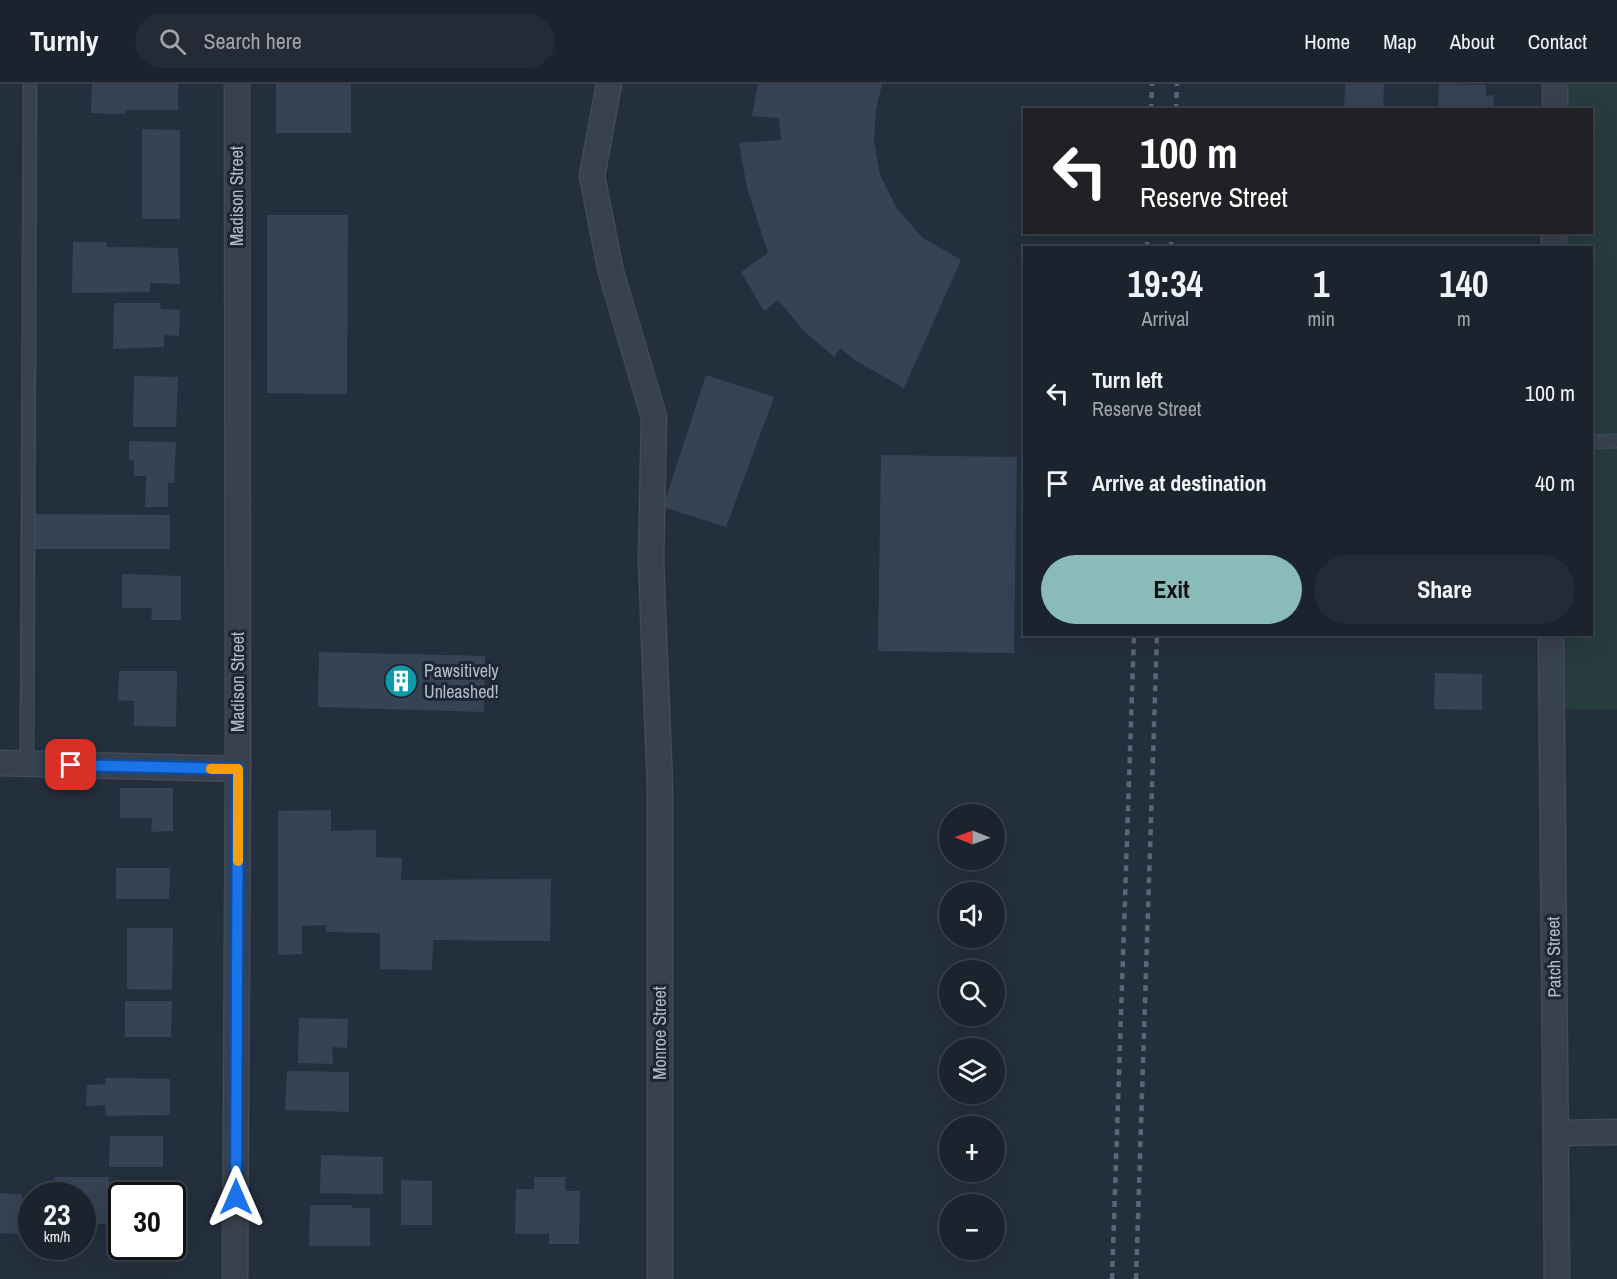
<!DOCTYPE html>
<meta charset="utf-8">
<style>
:root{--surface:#1b232e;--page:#242b36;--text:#f1f3f6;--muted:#a0a4aa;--line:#39404a;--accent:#8bbbb9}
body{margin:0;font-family:"Archivo Narrow",sans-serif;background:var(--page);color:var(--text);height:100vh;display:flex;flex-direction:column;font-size:22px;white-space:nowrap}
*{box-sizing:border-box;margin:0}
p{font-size:20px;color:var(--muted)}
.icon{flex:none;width:33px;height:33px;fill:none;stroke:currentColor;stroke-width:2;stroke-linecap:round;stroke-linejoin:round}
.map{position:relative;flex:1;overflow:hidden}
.details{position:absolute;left:1023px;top:162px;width:570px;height:390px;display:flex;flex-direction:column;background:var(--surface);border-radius:0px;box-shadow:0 6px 24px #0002,0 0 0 2px var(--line)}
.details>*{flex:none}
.guide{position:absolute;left:1023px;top:24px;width:570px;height:126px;border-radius:0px;box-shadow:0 6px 24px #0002,0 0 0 2px var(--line);background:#202124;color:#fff;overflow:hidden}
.needle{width:39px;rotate:271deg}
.fabs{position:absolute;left:939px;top:720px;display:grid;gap:12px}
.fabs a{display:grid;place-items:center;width:66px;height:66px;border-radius:50%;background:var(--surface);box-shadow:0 6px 24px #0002,0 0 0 2px var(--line);font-size:30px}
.speed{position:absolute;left:18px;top:1098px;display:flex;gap:12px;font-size:30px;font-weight:700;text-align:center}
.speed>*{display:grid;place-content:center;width:78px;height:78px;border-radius:50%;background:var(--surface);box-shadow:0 6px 24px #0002,0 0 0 2px var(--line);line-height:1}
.speed small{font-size:15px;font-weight:400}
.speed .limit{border:3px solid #111;border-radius:9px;background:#fff;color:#111}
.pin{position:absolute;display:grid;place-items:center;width:51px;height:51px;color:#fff;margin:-26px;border-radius:12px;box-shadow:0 3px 9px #0006}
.me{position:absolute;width:66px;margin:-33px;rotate:0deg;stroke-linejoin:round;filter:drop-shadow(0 0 4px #0008)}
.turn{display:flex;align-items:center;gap:21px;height:126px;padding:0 18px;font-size:27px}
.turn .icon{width:78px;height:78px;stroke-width:2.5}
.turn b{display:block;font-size:42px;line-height:51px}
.eta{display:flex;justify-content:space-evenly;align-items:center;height:102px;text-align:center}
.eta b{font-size:36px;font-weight:700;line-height:42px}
.primary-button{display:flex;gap:12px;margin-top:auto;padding:12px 18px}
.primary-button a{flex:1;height:69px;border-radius:36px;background:var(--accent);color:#111;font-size:24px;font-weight:700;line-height:69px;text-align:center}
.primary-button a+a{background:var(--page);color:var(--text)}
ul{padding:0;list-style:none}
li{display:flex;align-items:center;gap:18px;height:90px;padding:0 18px}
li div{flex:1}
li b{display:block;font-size:22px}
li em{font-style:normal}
header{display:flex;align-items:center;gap:36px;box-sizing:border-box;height:84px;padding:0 30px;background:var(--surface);border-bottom:2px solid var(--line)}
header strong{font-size:28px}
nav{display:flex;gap:33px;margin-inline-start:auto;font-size:21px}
.search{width:420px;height:54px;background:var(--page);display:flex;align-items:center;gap:15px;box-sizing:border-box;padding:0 21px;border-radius:33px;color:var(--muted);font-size:22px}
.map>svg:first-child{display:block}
.green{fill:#263c3f}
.building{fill:#364354}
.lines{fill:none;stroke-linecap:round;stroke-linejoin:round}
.lane-casing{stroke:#414a57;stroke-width:15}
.street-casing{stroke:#414a57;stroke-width:27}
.lane{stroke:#38414e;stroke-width:12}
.street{stroke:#38414e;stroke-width:24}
.rail{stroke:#5a6575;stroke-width:4.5;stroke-dasharray:6 6;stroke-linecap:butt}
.route-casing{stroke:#114b97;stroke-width:15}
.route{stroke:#1a73e8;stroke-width:10}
.slow{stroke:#f59e0b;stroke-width:10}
.labels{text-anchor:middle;stroke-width:6;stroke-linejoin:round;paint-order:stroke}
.street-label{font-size:18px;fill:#b4bcc9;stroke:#1d2633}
.poi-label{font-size:18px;fill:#b4bcc9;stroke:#1d2633;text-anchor:start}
</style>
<header>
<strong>Turnly</strong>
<div class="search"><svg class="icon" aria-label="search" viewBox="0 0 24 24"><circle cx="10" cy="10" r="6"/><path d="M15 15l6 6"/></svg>Search here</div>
<nav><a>Home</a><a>Map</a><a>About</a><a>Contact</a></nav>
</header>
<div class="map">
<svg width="1617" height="1195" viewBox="0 0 1617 1195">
<rect width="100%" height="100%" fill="#242f3e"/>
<path class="green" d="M 1555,0 L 1617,0 L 1617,626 L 1550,625 L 1551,551 L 1592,550 L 1592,164 L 1554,163 L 1554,149 L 1592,148 L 1592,26 L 1555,25 Z"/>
<path class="building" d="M 92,0 L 178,0 L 178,26 L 125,26 L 125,30 L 91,29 Z
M 276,0 L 351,0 L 351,49 L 276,49 Z
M 758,0 L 882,0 L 876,25 L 874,56 L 880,91 L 897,125 L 923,154 L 961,176 L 904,304 L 856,277 L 840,264 L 834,273 L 805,248 L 778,216 L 764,227 L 741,188 L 768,169 L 747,104 L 739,59 L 781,56 L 779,34 L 752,32 Z
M 1345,0 L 1384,0 L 1383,26 L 1344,26 Z
M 1439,0 L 1486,1 L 1486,12 L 1494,11 L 1493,26 L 1438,26 Z
M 142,45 L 180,46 L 180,135 L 142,135 Z
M 267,131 L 348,131 L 347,310 L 267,309 Z
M 73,158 L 106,158 L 107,163 L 178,164 L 180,200 L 150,199 L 150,208 L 72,209 Z
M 114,219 L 160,219 L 161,225 L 180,226 L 179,252 L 164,251 L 164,263 L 113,265 Z
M 706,291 L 774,313 L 726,443 L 663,423 Z
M 134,292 L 178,293 L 176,343 L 133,343 Z
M 129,357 L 176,358 L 174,399 L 168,399 L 168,423 L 145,423 L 146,392 L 134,392 L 134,376 L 129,376 Z
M 881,371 L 1017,373 L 1014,569 L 878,567 Z
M 35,430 L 170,431 L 170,465 L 35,465 Z
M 122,490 L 181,492 L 181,536 L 151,536 L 152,524 L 122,524 Z
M 319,568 L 485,572 L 484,628 L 318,623 Z
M 119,587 L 177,587 L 176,643 L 134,642 L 134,617 L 118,616 Z
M 1435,589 L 1482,590 L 1482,626 L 1434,625 Z
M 120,704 L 173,704 L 173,747 L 151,748 L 152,734 L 120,734 Z
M 331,726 L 331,747 L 376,746 L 376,773 L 402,774 L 401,796 L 551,795 L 550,857 L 433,856 L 432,886 L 380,885 L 380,849 L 326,848 L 326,841 L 302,842 L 302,870 L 278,871 L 278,727 Z
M 116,784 L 170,784 L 169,815 L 116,815 Z
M 127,844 L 173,844 L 172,906 L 127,905 Z
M 125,917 L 172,917 L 171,953 L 125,953 Z
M 299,934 L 348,935 L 347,964 L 332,963 L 333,980 L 298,979 Z
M 287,987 L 349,988 L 349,1028 L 285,1026 Z
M 105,994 L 170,995 L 170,1031 L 106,1032 L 105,1021 L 86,1022 L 87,1001 L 106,1000 Z
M 110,1052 L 163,1052 L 163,1083 L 109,1083 Z
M 321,1071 L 383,1073 L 383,1110 L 320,1109 Z
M 54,1093 L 109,1093 L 108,1140 L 82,1140 L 82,1112 L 54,1112 Z
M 534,1093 L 565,1093 L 566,1107 L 580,1107 L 579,1160 L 549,1160 L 549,1150 L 515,1150 L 516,1105 L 534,1105 Z
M 401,1096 L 432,1097 L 432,1141 L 401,1141 Z
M 0,1109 L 22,1110 L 22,1150 L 0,1149 Z
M 310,1121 L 353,1121 L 352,1124 L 370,1124 L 370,1162 L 309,1162 Z
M 117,1122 L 122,1122 L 122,1162 L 161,1162 L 161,1173 L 116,1172 Z"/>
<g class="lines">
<defs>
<path id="lane" d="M 1592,358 L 1617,357
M 27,680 L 30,0"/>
<path id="street" d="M 609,0 L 592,92 L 611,188 L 654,333 L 651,478 L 660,703 L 660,1195
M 1555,26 L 1555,0
M 1554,164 L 1554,148
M 1551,550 L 1557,1195
M 0,679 L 238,685
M 1556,1049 L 1617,1048
M 235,1195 L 238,685 L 237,0"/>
</defs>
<use href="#lane" class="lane-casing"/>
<use href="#street" class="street-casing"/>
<use href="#lane" class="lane"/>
<use href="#street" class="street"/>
<path class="rail" d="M 1151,26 L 1152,0
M 1176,26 L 1177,0
M 1147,164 L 1148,148
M 1171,164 L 1172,148
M 1112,1195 L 1134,550
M 1136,1195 L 1157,550"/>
</g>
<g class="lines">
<defs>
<path id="route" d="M 71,681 L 238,685 L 236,1113"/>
</defs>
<use href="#route" class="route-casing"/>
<use href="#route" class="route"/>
<path class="slow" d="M 211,685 L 238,685 L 238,777"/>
</g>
<defs>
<symbol id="building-disc" viewBox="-11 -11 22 22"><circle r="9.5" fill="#0f9aa8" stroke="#1d2633"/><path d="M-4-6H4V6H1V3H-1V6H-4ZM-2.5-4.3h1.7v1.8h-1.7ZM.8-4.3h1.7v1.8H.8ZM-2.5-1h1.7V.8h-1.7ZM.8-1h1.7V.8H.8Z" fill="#fff"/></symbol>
</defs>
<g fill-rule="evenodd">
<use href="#building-disc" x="382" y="578" width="38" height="38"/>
</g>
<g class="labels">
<g class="street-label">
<text transform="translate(237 112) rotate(-90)" y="6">Madison Street</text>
<text transform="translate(238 598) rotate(-90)" y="6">Madison Street</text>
<text transform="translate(1554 873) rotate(-91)" y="6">Patch Street</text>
<text transform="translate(660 949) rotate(-90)" y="6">Monroe Street</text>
</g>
<g class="poi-label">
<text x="424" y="593">Pawsitively<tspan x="424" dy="21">Unleashed!</tspan></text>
</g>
</g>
</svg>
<div class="fabs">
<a><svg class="needle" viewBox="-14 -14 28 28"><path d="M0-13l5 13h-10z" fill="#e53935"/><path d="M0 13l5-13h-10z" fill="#a0a4aa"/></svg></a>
<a><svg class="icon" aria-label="sound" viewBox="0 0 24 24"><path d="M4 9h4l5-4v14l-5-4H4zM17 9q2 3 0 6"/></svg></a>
<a><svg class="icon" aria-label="search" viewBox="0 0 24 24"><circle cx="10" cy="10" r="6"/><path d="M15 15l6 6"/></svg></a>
<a><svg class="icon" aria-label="layers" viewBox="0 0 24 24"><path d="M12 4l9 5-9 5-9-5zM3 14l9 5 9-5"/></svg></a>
<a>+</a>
<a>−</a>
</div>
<div class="speed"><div>23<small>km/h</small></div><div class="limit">30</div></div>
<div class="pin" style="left:71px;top:681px;background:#d93025"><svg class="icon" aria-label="arrive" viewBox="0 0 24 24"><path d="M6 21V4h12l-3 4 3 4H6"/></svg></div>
<svg class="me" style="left:236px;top:1113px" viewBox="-20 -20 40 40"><path d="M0-17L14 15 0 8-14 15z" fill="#1a73e8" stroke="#fff" stroke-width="4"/></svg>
<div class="guide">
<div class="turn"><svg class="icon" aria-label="left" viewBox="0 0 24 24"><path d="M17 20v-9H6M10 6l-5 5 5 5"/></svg><div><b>100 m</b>Reserve Street</div></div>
</div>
<section class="details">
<div class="eta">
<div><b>19:34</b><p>Arrival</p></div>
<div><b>1</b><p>min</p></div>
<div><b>140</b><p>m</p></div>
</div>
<ul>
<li><svg class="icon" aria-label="left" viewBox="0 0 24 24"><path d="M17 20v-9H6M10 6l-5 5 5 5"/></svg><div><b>Turn left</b><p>Reserve Street</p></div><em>100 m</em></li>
<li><svg class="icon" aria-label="arrive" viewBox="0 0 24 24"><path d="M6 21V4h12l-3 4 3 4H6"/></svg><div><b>Arrive at destination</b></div><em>40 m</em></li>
</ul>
<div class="primary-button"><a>Exit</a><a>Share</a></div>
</section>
</div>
